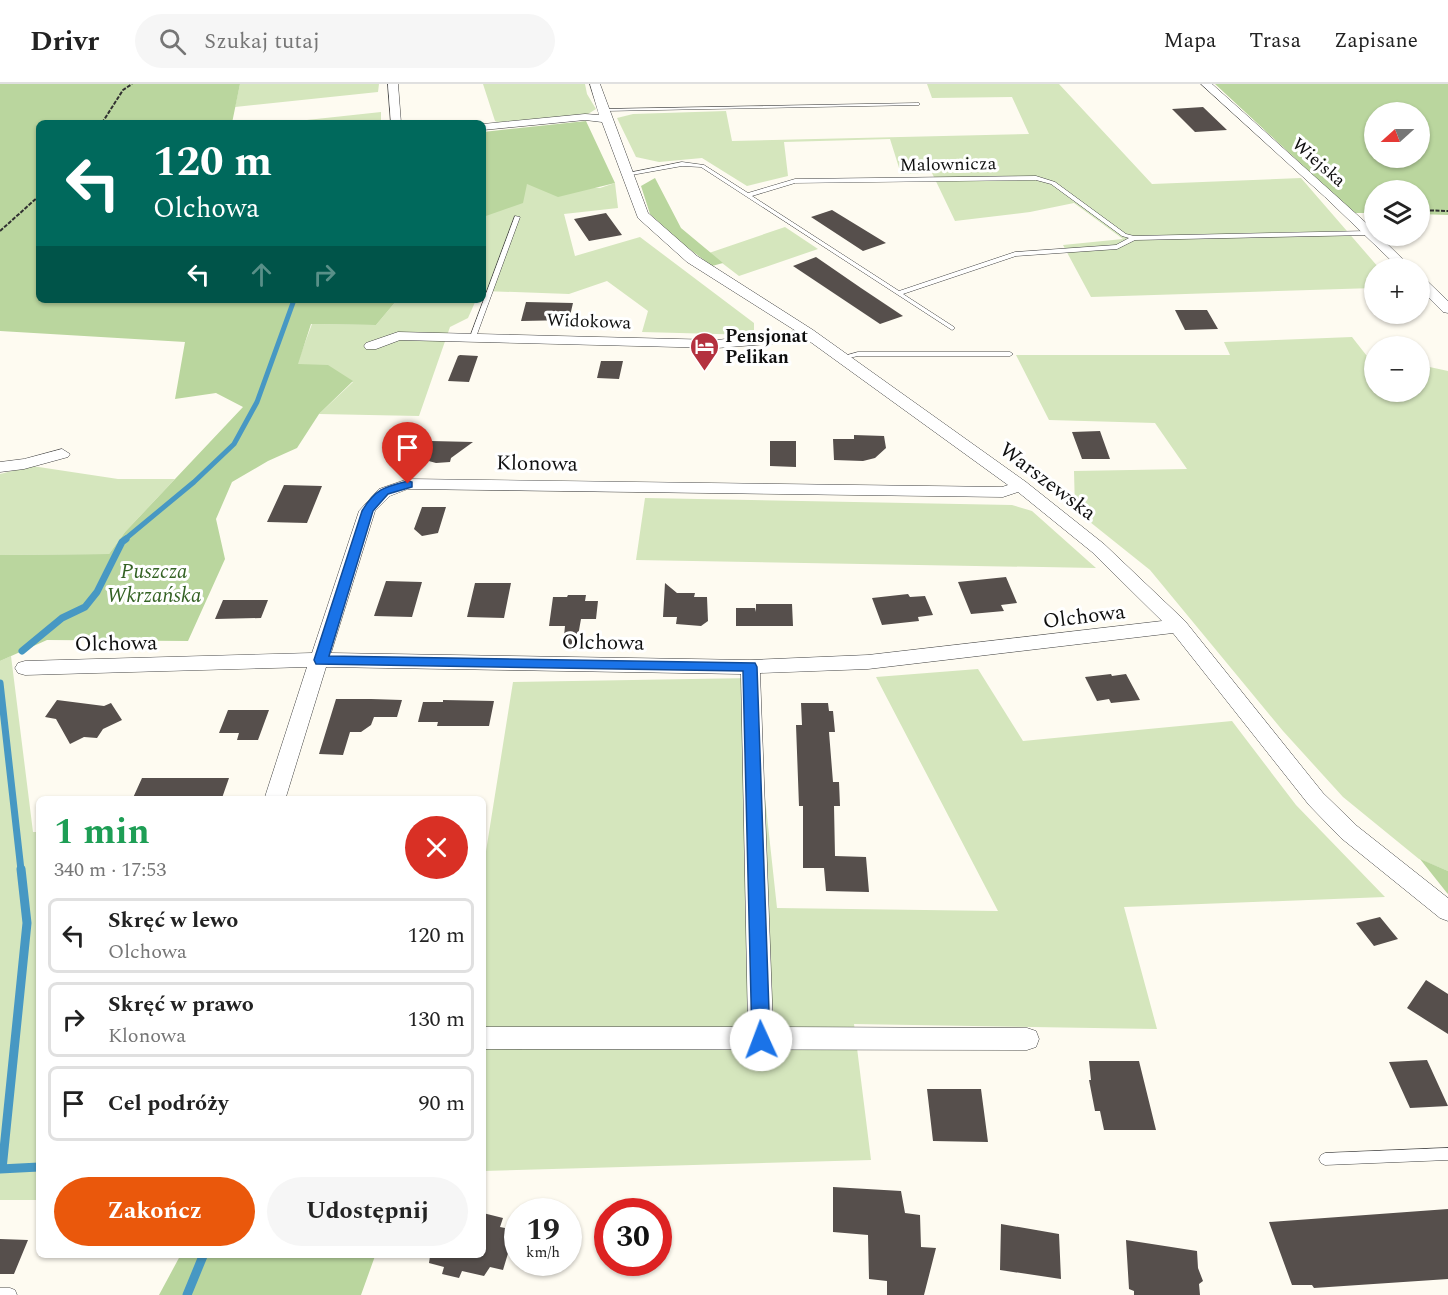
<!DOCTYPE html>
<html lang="pl">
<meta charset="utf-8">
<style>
:root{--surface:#fff;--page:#f6f6f6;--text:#222;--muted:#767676;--line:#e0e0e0;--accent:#ea580c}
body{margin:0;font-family:Spectral,serif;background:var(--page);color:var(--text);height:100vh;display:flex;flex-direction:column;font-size:22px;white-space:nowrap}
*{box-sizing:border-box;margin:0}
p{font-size:20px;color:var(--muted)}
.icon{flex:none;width:33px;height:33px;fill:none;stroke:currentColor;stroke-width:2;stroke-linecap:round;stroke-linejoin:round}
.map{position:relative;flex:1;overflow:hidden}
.drawer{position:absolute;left:36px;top:712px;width:450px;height:462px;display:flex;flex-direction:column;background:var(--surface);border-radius:9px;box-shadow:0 2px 4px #0004}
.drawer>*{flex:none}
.guide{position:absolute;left:36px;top:36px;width:450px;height:183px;border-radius:9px;box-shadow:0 2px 4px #0004;background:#00695c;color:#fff;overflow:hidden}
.needle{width:39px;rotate:249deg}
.fabs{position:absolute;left:1364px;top:18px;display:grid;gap:12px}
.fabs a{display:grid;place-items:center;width:66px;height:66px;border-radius:50%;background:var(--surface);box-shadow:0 2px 4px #0004;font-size:30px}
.speed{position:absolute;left:504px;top:1114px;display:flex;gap:12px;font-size:30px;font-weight:700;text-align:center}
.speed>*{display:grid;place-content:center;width:78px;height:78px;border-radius:50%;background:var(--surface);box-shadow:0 2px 4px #0004;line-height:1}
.speed small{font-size:15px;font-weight:400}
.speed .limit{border:9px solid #d22;background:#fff;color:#111}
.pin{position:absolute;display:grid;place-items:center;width:51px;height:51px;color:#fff;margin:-62px -26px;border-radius:50% 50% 50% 0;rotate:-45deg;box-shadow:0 0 6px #0007}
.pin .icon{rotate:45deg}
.me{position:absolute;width:66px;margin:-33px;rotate:358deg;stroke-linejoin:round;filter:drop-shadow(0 0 4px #0008)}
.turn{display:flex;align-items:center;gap:21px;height:126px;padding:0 18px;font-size:27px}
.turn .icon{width:78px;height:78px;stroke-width:2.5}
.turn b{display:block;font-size:42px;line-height:51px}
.lanes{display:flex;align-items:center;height:57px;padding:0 18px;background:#0003;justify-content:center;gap:30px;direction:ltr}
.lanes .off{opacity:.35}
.round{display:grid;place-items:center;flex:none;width:63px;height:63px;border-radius:32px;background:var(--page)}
.headline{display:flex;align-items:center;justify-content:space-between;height:102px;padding:0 18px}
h1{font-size:36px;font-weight:700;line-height:45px;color:#1e9e55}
.button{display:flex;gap:12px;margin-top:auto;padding:12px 18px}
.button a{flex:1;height:69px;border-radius:36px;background:var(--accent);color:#fff;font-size:24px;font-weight:700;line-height:69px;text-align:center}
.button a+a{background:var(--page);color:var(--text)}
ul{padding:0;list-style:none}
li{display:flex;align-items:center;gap:18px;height:75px;margin:0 12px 9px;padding:0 6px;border:3px solid var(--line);border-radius:9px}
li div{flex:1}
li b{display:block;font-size:22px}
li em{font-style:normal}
header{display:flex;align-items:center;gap:36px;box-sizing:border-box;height:84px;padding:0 30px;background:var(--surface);border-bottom:2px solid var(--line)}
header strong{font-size:28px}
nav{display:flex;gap:33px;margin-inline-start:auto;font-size:21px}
.search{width:420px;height:54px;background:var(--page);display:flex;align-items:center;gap:15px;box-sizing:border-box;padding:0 21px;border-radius:33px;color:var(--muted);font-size:22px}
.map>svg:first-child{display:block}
.green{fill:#d5e6bd}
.forest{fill:#bad69e;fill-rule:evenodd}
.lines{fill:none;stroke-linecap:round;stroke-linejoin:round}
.stream-far2{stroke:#4798c3;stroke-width:5}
.stream-far1{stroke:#4798c3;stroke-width:7}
.stream{stroke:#4798c3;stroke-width:9}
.building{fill:#564f4c}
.service-casing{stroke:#424242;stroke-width:1}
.minor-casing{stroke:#424242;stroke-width:1}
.path{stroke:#313131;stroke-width:2;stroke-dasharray:4 1.5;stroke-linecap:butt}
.service{fill:#fff;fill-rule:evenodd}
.minor{fill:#fff;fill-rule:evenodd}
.route{fill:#1a73e8;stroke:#114b97;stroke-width:1.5}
.labels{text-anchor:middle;stroke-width:6;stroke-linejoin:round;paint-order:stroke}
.far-street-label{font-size:18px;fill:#0f0f0f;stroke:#fff}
.far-poi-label{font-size:18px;font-weight:bold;fill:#0f0f0f;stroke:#fff;text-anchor:start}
.street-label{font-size:21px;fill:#0f0f0f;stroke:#fff}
.park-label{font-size:21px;font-style:italic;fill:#346224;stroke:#fff}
</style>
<header>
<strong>Drivr</strong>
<div class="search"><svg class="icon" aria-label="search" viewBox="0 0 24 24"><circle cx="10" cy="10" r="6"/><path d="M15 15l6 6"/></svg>Szukaj tutaj</div>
<nav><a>Mapa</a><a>Trasa</a><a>Zapisane</a></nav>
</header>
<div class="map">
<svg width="1448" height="1211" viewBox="0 0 1448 1211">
<rect width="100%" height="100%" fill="#fefbf1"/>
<path class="green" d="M 240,0 L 379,0 L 378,8 L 235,23 Z
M 483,0 L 585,0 L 587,10 L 596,25 L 588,30 L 499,39 L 495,37 Z
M 927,0 L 1059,0 L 1152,100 L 1301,94 L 1379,184 L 1374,184 L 1374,204 L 1091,213 L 1063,161 L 1123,155 L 1074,119 L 1030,128 L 955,137 L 932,89 L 901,90 L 890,55 L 784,58 L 788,92 L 747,102 L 702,74 L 659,78 L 636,73 L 617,34 L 633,30 L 726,27 L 732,57 L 1029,50 L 1012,13 L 932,14 Z
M 381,28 L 381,39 L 279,39 Z
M 615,99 L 618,124 L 564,130 L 575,172 L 640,153 L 754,239 L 754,251 L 642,248 L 648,227 L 607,197 L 569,210 L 483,207 L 483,133 L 527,100 L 600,104 Z
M 785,143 L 818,165 L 739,192 L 709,169 Z
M 397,216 L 476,216 L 468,234 L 450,243 L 419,332 L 319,330 L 353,298 L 297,280 L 312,240 L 376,241 Z
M 1352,253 L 1374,281 L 1374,308 L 1419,308 L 1419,283 L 1425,282 L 1448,287 L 1448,787 L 1419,775 L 1343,713 L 1283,647 L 1150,486 L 1075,426 L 1074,387 L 1187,385 L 1155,339 L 1049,336 L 1016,271 L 1230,271 L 1224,258 Z
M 32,382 L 118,395 L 175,395 L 125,448 L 109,470 L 0,471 L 0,390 Z
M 645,414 L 1012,421 L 1032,427 L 1096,484 L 636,476 Z
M 11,572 L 33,748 L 39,748 L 39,1116 L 0,1116 L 0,577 Z
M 978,585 L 1023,657 L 1232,637 L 1296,721 L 1385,813 L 1124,823 L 1157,945 L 854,940 L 871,1076 L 483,1087 L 483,786 L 513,598 L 752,594 L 777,824 L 998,827 L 876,593 Z"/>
<path class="forest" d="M 0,0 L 240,0 L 232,39 L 39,39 L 39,216 L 397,216 L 376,241 L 311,240 L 298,280 L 328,281 L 353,297 L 319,330 L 297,364 L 268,377 L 232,398 L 216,435 L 225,475 L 188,557 L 47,556 L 0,577 L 0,471 L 109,470 L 125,448 L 243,323 L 216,309 L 175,315 L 185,258 L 0,247 Z
M 1215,0 L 1448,0 L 1448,131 L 1419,130 L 1419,106 L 1374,106 L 1374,129 L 1354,129 ZM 1374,28 L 1419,28 L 1419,74 L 1374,74 Z
M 586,37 L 615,99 L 558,113 L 527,100 L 523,119 L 483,133 L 483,48 Z
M 655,94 L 681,144 L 723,179 L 712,182 L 684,161 L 650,130 L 641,102 Z
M 1420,775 L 1448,787 L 1448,810 L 1447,809 Z
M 180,1172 L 375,1172 L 361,1211 L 159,1211 Z"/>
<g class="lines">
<path class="stream-far2" d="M 124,456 L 194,398 L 234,360 L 257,318 L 294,216"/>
<path class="stream-far1" d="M 22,567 L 62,534 L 85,523 L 97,508 L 122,458 L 126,455
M 0,599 L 21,786"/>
<path class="stream" d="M 0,1085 L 39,1083
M 2,1085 L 27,839 L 21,785
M 187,1211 L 203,1172"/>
</g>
<path class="building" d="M 1203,23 L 1227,46 L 1195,48 L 1172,25 Z
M 832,126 L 886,159 L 863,167 L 811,133 Z
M 606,129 L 622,151 L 589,157 L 574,135 Z
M 816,173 L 861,204 L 903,232 L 880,240 L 793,182 Z
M 526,218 L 573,219 L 569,236 L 521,237 Z
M 1175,226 L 1207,226 L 1218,245 L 1185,246 Z
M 460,271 L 478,272 L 469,298 L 448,297 L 458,272 Z
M 601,277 L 623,277 L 619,295 L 597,294 Z
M 1100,347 L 1110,375 L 1082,375 L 1072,348 Z
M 854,351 L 884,352 L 886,364 L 875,374 L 863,377 L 834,376 L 833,355 L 854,355 Z
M 431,357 L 473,358 L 451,374 L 450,378 L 436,379 L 425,376 Z
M 770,357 L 796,357 L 796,383 L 770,382 Z
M 284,401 L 322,402 L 307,439 L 267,438 Z
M 422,423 L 446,423 L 438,449 L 422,452 L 414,445 Z
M 1006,493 L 1017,519 L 1001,521 L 1004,527 L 971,530 L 958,498 Z
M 386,497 L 422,498 L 412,533 L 374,532 Z
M 475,499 L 511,499 L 504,534 L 467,533 Z
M 665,499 L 677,509 L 695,509 L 694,513 L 707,513 L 708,537 L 701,542 L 676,540 L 677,533 L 663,533 Z
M 908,510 L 910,513 L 925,512 L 933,531 L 918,533 L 919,537 L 882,541 L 872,514 Z
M 568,511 L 586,511 L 585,517 L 598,517 L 596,535 L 581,535 L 576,563 L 563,562 L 565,542 L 549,542 L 553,513 L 567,513 Z
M 223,516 L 268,516 L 261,534 L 215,535 Z
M 756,520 L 792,520 L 793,542 L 736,542 L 736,524 L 755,524 L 756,528 Z
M 1111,590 L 1112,592 L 1126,590 L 1140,616 L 1111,619 L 1109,615 L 1097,617 L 1085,593 Z
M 336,615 L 371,615 L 402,616 L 397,633 L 374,633 L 371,641 L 361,648 L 350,648 L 343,671 L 319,670 Z
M 57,616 L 104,622 L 111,619 L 122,636 L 103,645 L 97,654 L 84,653 L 70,660 L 56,635 L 45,633 Z
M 443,616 L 494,617 L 489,642 L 437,642 L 438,638 L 418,638 L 423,618 L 443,618 Z
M 801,619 L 828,619 L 829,627 L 833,627 L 835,648 L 829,648 L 833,698 L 839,698 L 840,722 L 834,722 L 835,772 L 866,773 L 869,808 L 826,807 L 824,784 L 803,784 L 803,722 L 799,722 L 796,641 L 802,641 Z
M 228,626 L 269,626 L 258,656 L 237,656 L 239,649 L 219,649 Z
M 142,694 L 229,694 L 222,714 L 132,716 Z
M 1380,833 L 1398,855 L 1374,862 L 1356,839 Z
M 1426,896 L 1448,910 L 1448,950 L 1407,924 Z
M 1427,976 L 1448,1022 L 1410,1024 L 1389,978 Z
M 1089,977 L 1139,977 L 1156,1046 L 1104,1046 L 1100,1027 L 1095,1027 L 1089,996 L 1091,996 Z
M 927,1005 L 981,1005 L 988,1058 L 933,1057 Z
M 833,1103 L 901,1107 L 905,1129 L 920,1131 L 921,1163 L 936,1164 L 924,1211 L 887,1211 L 887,1197 L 869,1195 L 868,1151 L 833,1148 Z
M 1448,1125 L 1448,1195 L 1314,1204 L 1312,1201 L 1292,1201 L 1269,1138 Z
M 483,1129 L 503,1134 L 500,1143 L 515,1146 L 503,1186 L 490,1183 L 484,1192 L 462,1187 L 459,1194 L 442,1190 L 444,1183 L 429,1179 L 430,1172 L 483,1172 Z
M 1001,1140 L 1059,1150 L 1061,1195 L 1000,1186 Z
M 0,1155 L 28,1156 L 14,1190 L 0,1190 Z
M 1126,1156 L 1197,1167 L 1198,1184 L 1203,1197 L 1199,1200 L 1200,1211 L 1134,1211 L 1134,1207 L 1129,1205 Z"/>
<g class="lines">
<defs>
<path id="service" d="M 917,19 L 919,19 L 919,21 L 604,27 L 602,26 L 604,25 Z
M 682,78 L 704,81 L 748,109 L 795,95 L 1036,92 L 1055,98 L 1126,150 L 1134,152 L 1368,147 L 1371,149 L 1368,151 L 1135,156 L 1117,165 L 1016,172 L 903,210 L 954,243 L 954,245 L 952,246 L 701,83 L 682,82 L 626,92 L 623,90 ZM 1036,96 L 1051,100 L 1122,152 L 1129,154 L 1116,161 L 1015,168 L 899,207 L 752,112 L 795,99 Z
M 515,132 L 520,133 L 476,253 L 471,254 L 470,253 Z
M 858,268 L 1010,268 L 1013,270 L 1010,272 L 858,272 L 840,276 L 837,274 Z
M 1448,1064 L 1448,1076 L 1325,1081 L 1321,1079 L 1319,1075 L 1321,1071 L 1325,1069 Z
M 0,1204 L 10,1204 L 15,1206 L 17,1211 L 0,1211 Z"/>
<path id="minor" d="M 388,0 L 398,0 L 401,39 L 391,39 Z
M 590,0 L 600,0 L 648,129 L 697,172 L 813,246 L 1026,398 L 1104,460 L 1185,537 L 1323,709 L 1357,742 L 1448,814 L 1448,837 L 1440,834 L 1341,754 L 1309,721 L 1173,549 L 868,585 L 760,589 L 773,943 L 1027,944 L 1036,947 L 1039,955 L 1036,963 L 1027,966 L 483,965 L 483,943 L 748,943 L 741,590 L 326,583 L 285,716 L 264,716 L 307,583 L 25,591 L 18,589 L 15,584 L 18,579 L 25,577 L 312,569 L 359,427 L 379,405 L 408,395 L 1002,403 L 1008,401 L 805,254 L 780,259 L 717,264 L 400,256 L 376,265 L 366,265 L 364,262 L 366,259 L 398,248 L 717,256 L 796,247 L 687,178 L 638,134 L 602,38 L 585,36 L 483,46 L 483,40 L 585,30 L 599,31 ZM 408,405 L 1003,413 L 1018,408 L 1092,468 L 1162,537 L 868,571 L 750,576 L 331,569 L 375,427 L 390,412 Z
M 1201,0 L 1212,0 L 1374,146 L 1374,152 L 1379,152 L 1412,184 L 1399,184 L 1325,113 Z
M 1419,193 L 1424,194 L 1448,217 L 1448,229 L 1443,228 L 1419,204 Z
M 62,365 L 70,370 L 68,373 L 24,385 L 0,388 L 0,378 L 24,375 Z"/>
</defs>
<use href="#service" class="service-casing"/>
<use href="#minor" class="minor-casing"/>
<path class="path" d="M 102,39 L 123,6 L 132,0
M 1419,126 L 1448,127
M 0,147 L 39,112"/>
<use href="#service" class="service"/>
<use href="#minor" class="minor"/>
</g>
<path class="route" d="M 408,397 L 412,398 L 412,403 L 388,410 L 373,427 L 329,572 L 755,579 L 757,583 L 770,956 L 767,962 L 761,964 L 755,962 L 752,956 L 743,587 L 316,580 L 314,576 L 362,427 C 375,405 384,403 408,397 Z"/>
<defs>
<symbol id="hotel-pin" viewBox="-11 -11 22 30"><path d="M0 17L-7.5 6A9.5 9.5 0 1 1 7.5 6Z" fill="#b4313f" stroke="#fff"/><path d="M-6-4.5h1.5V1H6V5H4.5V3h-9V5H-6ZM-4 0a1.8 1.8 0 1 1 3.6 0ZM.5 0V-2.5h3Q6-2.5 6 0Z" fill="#fff"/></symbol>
</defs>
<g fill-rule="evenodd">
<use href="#hotel-pin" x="688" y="246" width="33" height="45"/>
</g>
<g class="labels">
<g class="far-street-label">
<text transform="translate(1319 78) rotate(41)" y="6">Wiejska</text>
<text transform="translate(948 80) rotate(-1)" y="6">Malownicza</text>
<text transform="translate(589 237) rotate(2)" y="6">Widokowa</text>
</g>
<g class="far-poi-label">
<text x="725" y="258">Pensjonat<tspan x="725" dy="21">Pelikan</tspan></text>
</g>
<g class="street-label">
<text transform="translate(537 379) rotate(1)" y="7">Klonowa</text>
<text transform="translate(1048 397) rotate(37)" y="7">Warszewska</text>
<text transform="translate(1084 532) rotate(-7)" y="7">Olchowa</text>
<text transform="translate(603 558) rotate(1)" y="7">Olchowa</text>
<text transform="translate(116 559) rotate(-1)" y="7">Olchowa</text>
</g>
<g class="park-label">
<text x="154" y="494">Puszcza<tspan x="154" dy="24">Wkrzańska</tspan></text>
</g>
</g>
</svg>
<div class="fabs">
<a><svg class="needle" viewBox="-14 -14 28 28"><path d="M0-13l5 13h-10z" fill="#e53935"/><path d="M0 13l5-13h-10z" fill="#767676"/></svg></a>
<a><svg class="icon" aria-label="layers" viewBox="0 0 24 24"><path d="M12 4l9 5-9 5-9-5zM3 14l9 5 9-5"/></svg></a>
<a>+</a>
<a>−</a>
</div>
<div class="speed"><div>19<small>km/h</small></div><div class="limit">30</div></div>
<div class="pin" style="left:408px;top:400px;background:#d93025"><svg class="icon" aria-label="arrive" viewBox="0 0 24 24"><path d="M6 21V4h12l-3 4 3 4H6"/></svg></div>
<svg class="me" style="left:761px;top:956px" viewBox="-20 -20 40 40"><circle r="19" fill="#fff"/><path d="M0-13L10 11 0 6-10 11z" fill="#1a73e8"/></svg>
<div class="guide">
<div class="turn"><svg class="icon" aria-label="left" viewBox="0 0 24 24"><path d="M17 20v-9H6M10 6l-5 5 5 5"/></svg><div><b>120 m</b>Olchowa</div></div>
<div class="lanes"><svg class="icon" aria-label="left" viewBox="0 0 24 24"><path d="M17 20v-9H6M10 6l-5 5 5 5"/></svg><svg class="icon off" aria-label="ahead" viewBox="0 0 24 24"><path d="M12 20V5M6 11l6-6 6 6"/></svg><svg class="icon off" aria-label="right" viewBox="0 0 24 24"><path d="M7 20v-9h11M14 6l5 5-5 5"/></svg></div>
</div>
<section class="drawer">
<div class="headline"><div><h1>1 min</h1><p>340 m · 17:53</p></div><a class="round" style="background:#d93025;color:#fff"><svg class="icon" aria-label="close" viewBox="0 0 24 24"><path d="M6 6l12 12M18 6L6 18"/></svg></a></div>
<ul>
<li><svg class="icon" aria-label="left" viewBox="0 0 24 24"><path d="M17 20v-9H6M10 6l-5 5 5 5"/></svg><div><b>Skręć w lewo</b><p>Olchowa</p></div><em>120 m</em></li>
<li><svg class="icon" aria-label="right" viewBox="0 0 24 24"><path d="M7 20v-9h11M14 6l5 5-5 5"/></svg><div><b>Skręć w prawo</b><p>Klonowa</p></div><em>130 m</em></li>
<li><svg class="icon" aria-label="arrive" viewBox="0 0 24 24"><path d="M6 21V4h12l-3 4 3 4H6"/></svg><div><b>Cel podróży</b></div><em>90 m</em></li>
</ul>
<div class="button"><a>Zakończ</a><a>Udostępnij</a></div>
</section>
</div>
